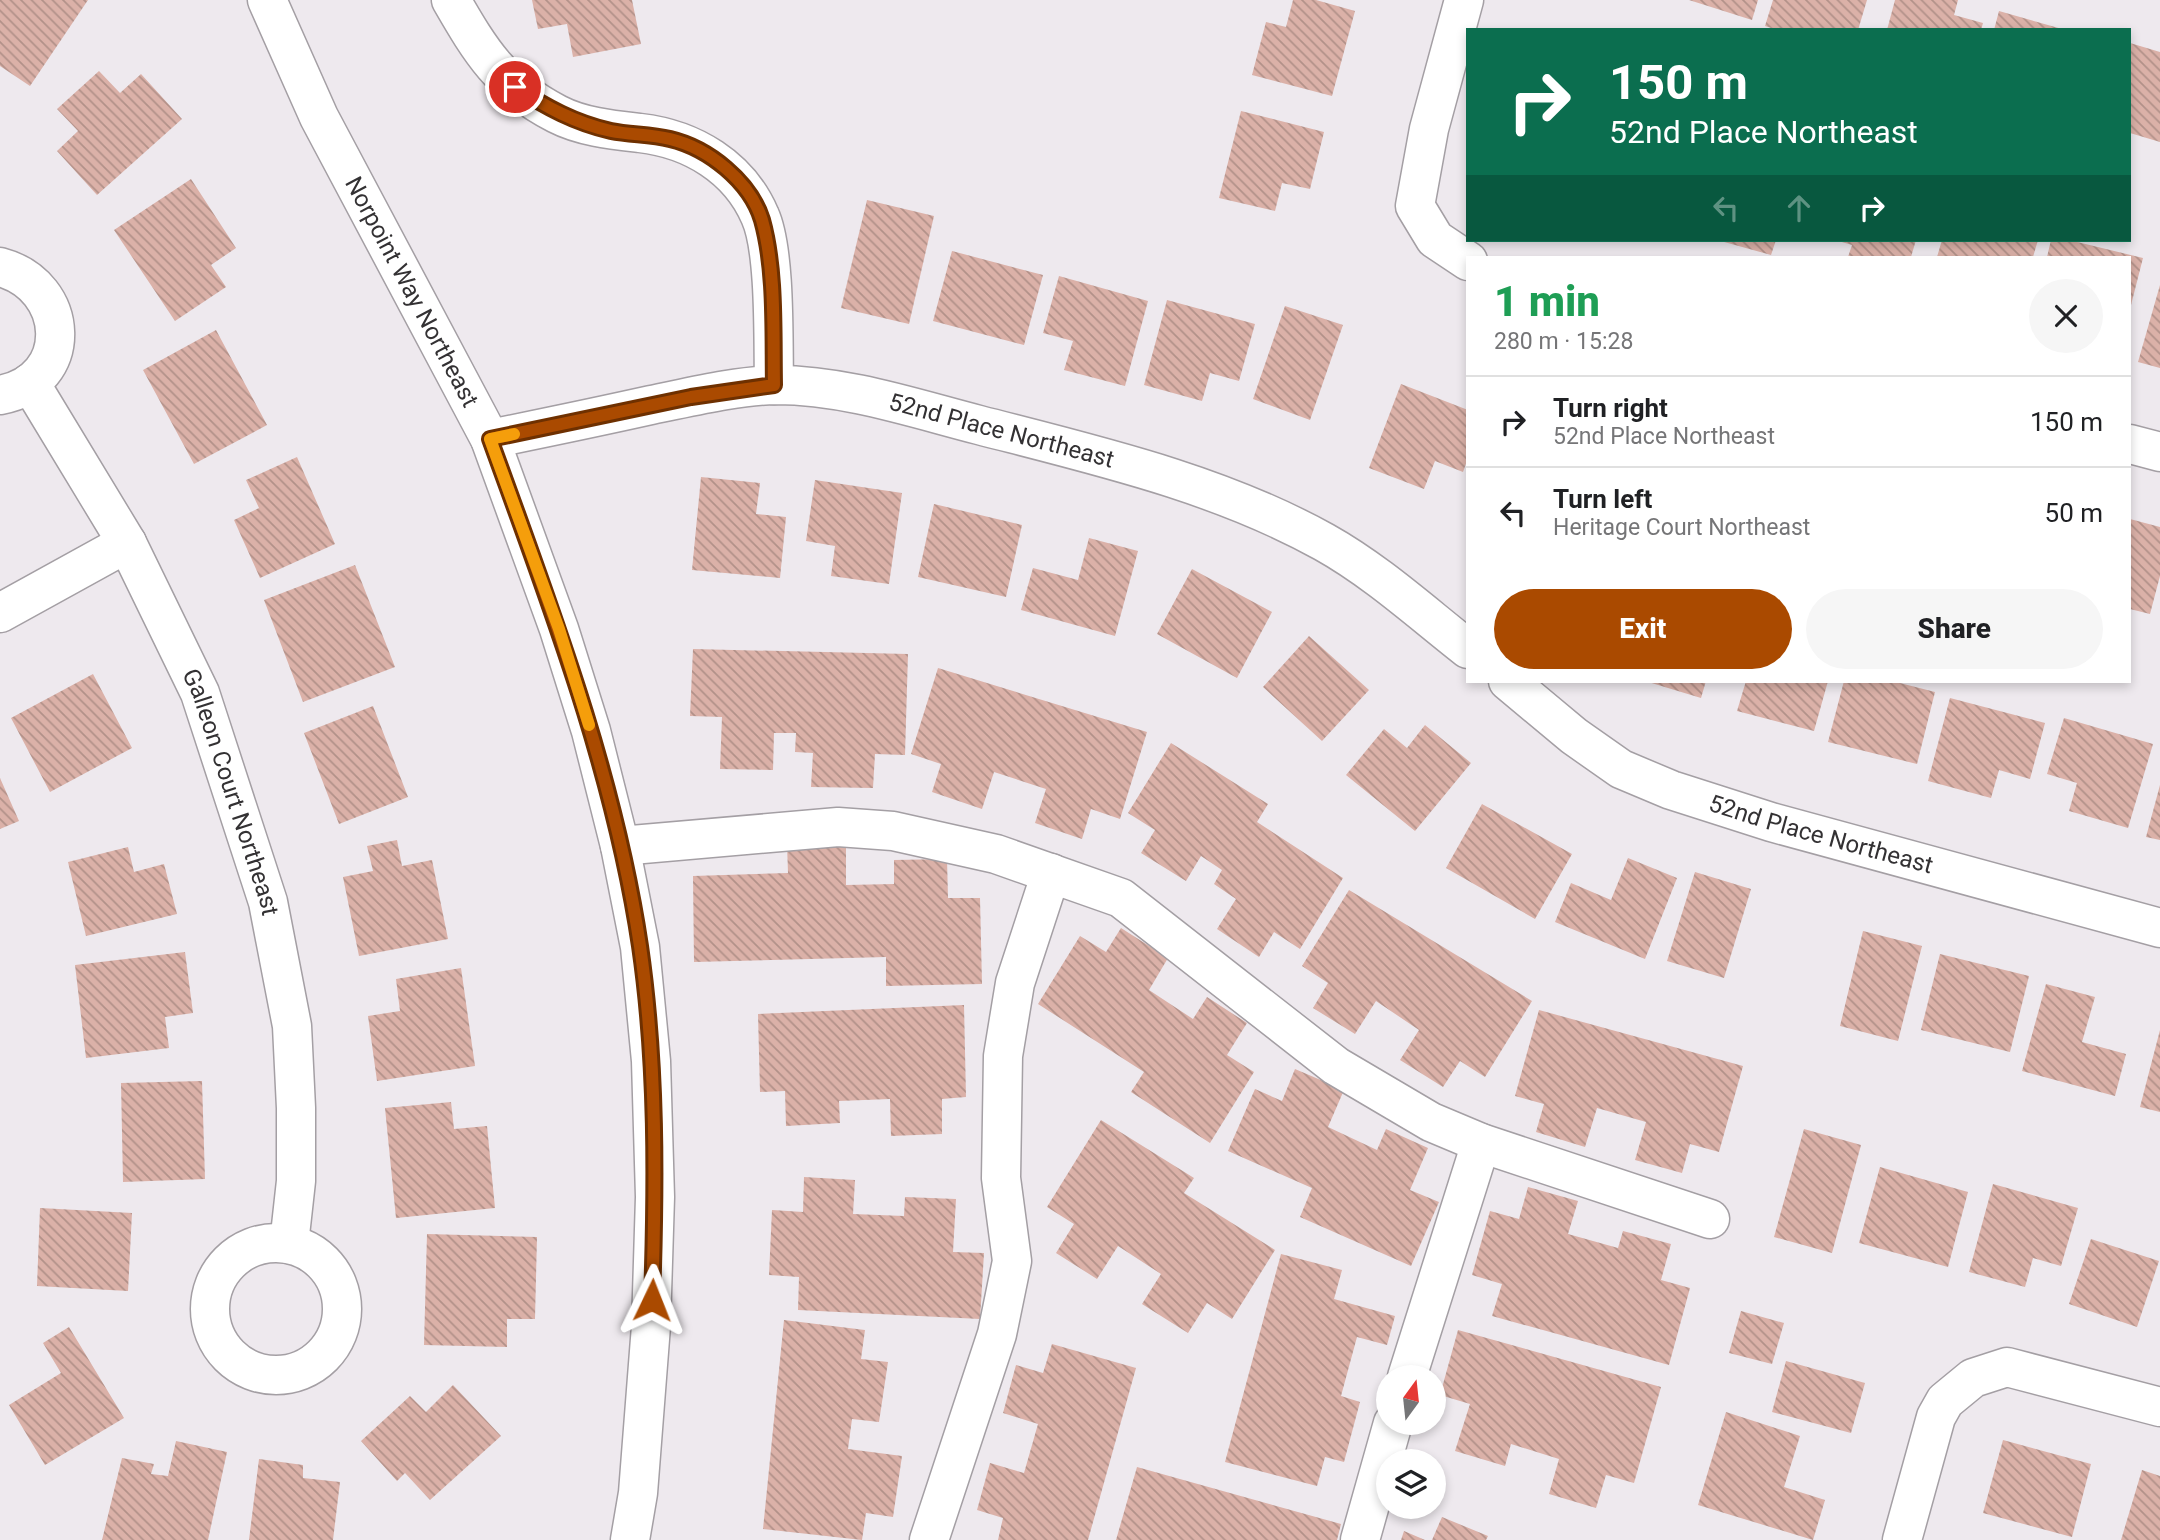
<!DOCTYPE html>
<meta charset="utf-8">
<style>
:root{--surface:#fff;--page:#f6f6f6;--text:#202124;--muted:#757577;--line:#e0e0e0;--accent:#aa4a00}
body{margin:0;font-family:Roboto,sans-serif;background:var(--page);color:var(--text);height:100vh;display:flex;flex-direction:column;font-size:26px;white-space:nowrap}
*{box-sizing:border-box;margin:0}
p{font-size:23px;color:var(--muted)}
.icon{flex:none;width:38px;height:38px;fill:none;stroke:currentColor;stroke-width:2;stroke-linecap:round;stroke-linejoin:round}
.map{position:relative;flex:1;overflow:hidden}
.sheet{position:absolute;left:1466px;top:256px;width:665px;height:427px;display:flex;flex-direction:column;background:var(--surface);border-radius:0px;box-shadow:0 4px 10px #0003}
.sheet>*{flex:none}
.guide{position:absolute;left:1466px;top:28px;width:665px;height:214px;border-radius:0px;box-shadow:0 4px 10px #0003;background:#0b6e4f;color:#fff;overflow:hidden}
.needle{width:46px;rotate:15deg}
.buttons{position:absolute;left:1376px;top:1365px;display:grid;gap:14px}
.buttons a{display:grid;place-items:center;width:70px;height:70px;border-radius:50%;background:var(--surface);box-shadow:0 4px 10px #0003;font-size:35px}
.pin{position:absolute;display:grid;place-items:center;width:60px;height:60px;color:#fff;margin:-30px;border:4px solid #fff;border-radius:50%;box-shadow:0 2px 7px #0007}
.me{position:absolute;width:77px;margin:-38px;rotate:2deg;stroke-linejoin:round;filter:drop-shadow(0 0 5px #0008)}
.turn{display:flex;align-items:center;gap:24px;height:147px;padding:0 28px;font-size:32px}
.turn .icon{width:91px;height:91px;stroke-width:2.5}
.turn b{display:block;font-size:49px;line-height:60px}
.lanes{display:flex;align-items:center;height:66px;padding:0 28px;background:#0003;justify-content:center;gap:35px;direction:ltr}
.lanes .off{opacity:.35}
.round{display:grid;place-items:center;flex:none;width:74px;height:74px;border-radius:37px;background:var(--page)}
.head{display:flex;align-items:center;justify-content:space-between;height:119px;padding:0 28px}
h1{font-size:42px;font-weight:800;line-height:52px;color:#1e9e55}
.action{display:flex;gap:14px;margin-top:auto;padding:14px 28px}
.action a{flex:1;height:80px;border-radius:42px;background:var(--accent);color:#fff;font-size:28px;font-weight:800;line-height:80px;text-align:center}
.action a+a{background:var(--page);color:var(--text)}
ul{padding:0;list-style:none}
li{display:flex;align-items:center;gap:21px;height:91px;padding:0 28px;border-top:2px solid var(--line)}
li div{flex:1}
li b{display:block;font-size:26px}
li em{font-style:normal}
.map>svg:first-child{display:block}
.building{fill:url(#building-back-hatch)}
.lines{fill:none;stroke-linecap:round;stroke-linejoin:round}
.minor-casing{stroke:#a49fa4;stroke-width:41}
.minor{stroke:#fff;stroke-width:38}
.route-casing{stroke:#6e3000;stroke-width:18}
.route{stroke:#aa4a00;stroke-width:12}
.slow{stroke:#f59e0b;stroke-width:12}
.labels{text-anchor:middle;stroke-width:7;stroke-linejoin:round;paint-order:stroke}
.street-label{font-size:24px;fill:#333133;stroke:#eee9ee}
</style>
<div class="map">
<svg width="2160" height="1540" viewBox="0 0 2160 1540">
<defs>
<pattern id="building-back-hatch" width="6" height="6" patternUnits="userSpaceOnUse" patternTransform="scale(1.75)"><rect width="6" height="6" fill="#dbb1a8"/><path d="M-1 5l2 2M0 0l6 6M5-1l2 2" fill="none" stroke="#b29189"/></pattern>
</defs>
<rect width="100%" height="100%" fill="#eee9ee"/>
<path class="building" d="M 0,0 L 88,0 L 30,86 L 0,66 Z
M 532,0 L 632,0 L 641,44 L 573,57 L 567,24 L 538,29 Z
M 1293,0 L 1316,0 L 1355,11 L 1332,96 L 1252,75 L 1266,22 L 1286,27 Z
M 1689,0 L 1758,0 L 1752,20 Z
M 1773,0 L 1867,0 L 1858,30 L 1777,30 L 1765,26 Z
M 1895,0 L 1958,0 L 1954,15 L 1983,23 L 1981,30 L 1887,30 Z
M 1999,11 L 2062,29 L 2062,30 L 1994,30 Z
M 2130,43 L 2160,52 L 2160,142 L 2130,133 Z
M 99,71 L 120,93 L 141,74 L 182,119 L 97,195 L 57,151 L 78,131 L 57,109 Z
M 1241,111 L 1324,132 L 1310,189 L 1282,183 L 1275,211 L 1219,198 Z
M 191,179 L 236,248 L 211,265 L 226,287 L 175,321 L 114,230 Z
M 867,200 L 934,216 L 909,324 L 841,308 Z
M 1717,240 L 1776,240 L 1771,255 Z
M 1835,240 L 1916,240 L 1911,257 L 1848,257 L 1852,245 Z
M 1942,240 L 2038,240 L 2033,257 L 1937,257 Z
M 2051,240 L 2069,240 L 2143,258 L 2131,305 L 2130,257 L 2047,257 Z
M 952,251 L 1043,275 L 1024,345 L 933,321 Z
M 1059,276 L 1148,301 L 1125,386 L 1064,370 L 1073,341 L 1043,333 Z
M 2160,285 L 2160,368 L 2138,362 Z
M 1167,300 L 1255,324 L 1239,381 L 1210,373 L 1202,401 L 1144,385 Z
M 1285,306 L 1343,325 L 1310,420 L 1253,399 Z
M 216,330 L 267,425 L 194,464 L 143,370 Z
M 1401,384 L 1468,410 L 1468,458 L 1463,472 L 1435,461 L 1424,489 L 1369,468 Z
M 297,457 L 335,544 L 260,578 L 234,520 L 259,508 L 246,480 Z
M 701,477 L 760,483 L 756,514 L 786,517 L 780,578 L 692,570 Z
M 815,480 L 902,493 L 889,584 L 831,576 L 835,546 L 806,541 Z
M 934,504 L 1022,525 L 1006,597 L 918,577 Z
M 2130,519 L 2160,527 L 2160,576 L 2150,614 L 2130,609 Z
M 1089,538 L 1138,551 L 1115,636 L 1021,610 L 1033,568 L 1078,580 Z
M 355,565 L 395,667 L 303,702 L 264,600 Z
M 1192,569 L 1272,612 L 1237,678 L 1157,634 Z
M 1309,636 L 1369,690 L 1322,741 L 1263,687 Z
M 693,649 L 908,654 L 905,755 L 875,754 L 873,788 L 811,787 L 813,753 L 795,752 L 796,733 L 774,733 L 773,770 L 720,769 L 722,717 L 690,716 Z
M 938,668 L 1147,732 L 1120,819 L 1091,809 L 1082,839 L 1035,823 L 1046,789 L 994,772 L 982,809 L 932,792 L 941,764 L 911,754 Z
M 93,674 L 132,748 L 50,792 L 11,718 Z
M 1645,681 L 1706,681 L 1701,698 Z
M 1746,681 L 1828,681 L 1814,731 L 1737,711 Z
M 1844,681 L 1892,681 L 1935,692 L 1917,764 L 1828,742 Z
M 1950,698 L 2045,723 L 2030,779 L 1999,770 L 1991,798 L 1928,781 Z
M 373,706 L 408,797 L 339,824 L 304,733 Z
M 2064,718 L 2153,744 L 2128,828 L 2069,811 L 2077,783 L 2047,774 Z
M 1425,725 L 1471,763 L 1415,831 L 1346,775 L 1384,729 L 1407,748 Z
M 1171,743 L 1268,804 L 1257,822 L 1343,878 L 1300,949 L 1274,932 L 1259,957 L 1217,929 L 1236,899 L 1214,884 L 1222,870 L 1201,856 L 1186,881 L 1141,853 L 1155,830 L 1128,813 Z
M 0,778 L 19,821 L 0,829 Z
M 2160,785 L 2160,840 L 2146,837 Z
M 1482,804 L 1572,854 L 1535,919 L 1446,868 Z
M 397,840 L 402,866 L 432,860 L 448,939 L 359,956 L 343,877 L 373,871 L 367,846 Z
M 846,843 L 846,885 L 894,884 L 894,860 L 947,859 L 948,898 L 980,898 L 982,984 L 886,986 L 886,957 L 694,962 L 693,876 L 788,873 L 787,844 Z
M 128,847 L 134,872 L 164,864 L 177,914 L 86,936 L 68,862 Z
M 1628,858 L 1677,878 L 1645,959 L 1555,922 L 1571,883 L 1611,900 Z
M 1695,872 L 1751,889 L 1724,978 L 1667,961 Z
M 1349,890 L 1532,1001 L 1485,1077 L 1460,1061 L 1443,1087 L 1400,1060 L 1419,1030 L 1376,1001 L 1355,1034 L 1313,1008 L 1328,983 L 1302,966 Z
M 1121,928 L 1168,958 L 1149,990 L 1193,1019 L 1207,997 L 1247,1023 L 1227,1055 L 1254,1072 L 1210,1143 L 1131,1092 L 1144,1072 L 1038,1004 L 1080,936 L 1106,952 Z
M 1863,931 L 1922,946 L 1898,1041 L 1840,1026 Z
M 185,952 L 193,1013 L 165,1017 L 169,1048 L 86,1058 L 75,965 Z
M 1940,954 L 2029,976 L 2010,1052 L 1921,1030 Z
M 461,968 L 475,1066 L 377,1081 L 368,1016 L 400,1011 L 396,979 Z
M 2046,984 L 2095,997 L 2082,1042 L 2126,1054 L 2115,1096 L 2022,1071 Z
M 964,1005 L 966,1097 L 942,1099 L 942,1134 L 891,1136 L 890,1099 L 839,1101 L 840,1123 L 786,1126 L 785,1091 L 760,1092 L 758,1014 Z
M 1539,1010 L 1743,1066 L 1719,1152 L 1690,1144 L 1682,1173 L 1635,1160 L 1646,1122 L 1597,1108 L 1585,1147 L 1536,1132 L 1544,1104 L 1515,1096 Z
M 2160,1030 L 2160,1112 L 2140,1107 Z
M 1295,1069 L 1344,1090 L 1328,1127 L 1377,1150 L 1386,1129 L 1428,1148 L 1410,1190 L 1439,1202 L 1411,1266 L 1300,1217 L 1312,1188 L 1228,1151 L 1255,1089 L 1282,1101 Z
M 202,1081 L 205,1179 L 123,1182 L 121,1083 Z
M 451,1102 L 454,1129 L 487,1126 L 495,1208 L 396,1218 L 385,1108 Z
M 1101,1120 L 1194,1178 L 1184,1193 L 1275,1250 L 1232,1319 L 1207,1303 L 1188,1333 L 1142,1304 L 1161,1274 L 1118,1246 L 1097,1279 L 1056,1253 L 1074,1224 L 1047,1207 Z
M 1804,1129 L 1861,1145 L 1832,1253 L 1774,1237 Z
M 1880,1167 L 1968,1192 L 1948,1267 L 1859,1243 Z
M 804,1177 L 855,1180 L 853,1214 L 904,1216 L 905,1197 L 956,1199 L 953,1252 L 984,1253 L 980,1319 L 798,1310 L 799,1277 L 769,1275 L 772,1210 L 803,1212 Z
M 1993,1184 L 2078,1208 L 2061,1266 L 2033,1258 L 2025,1287 L 1969,1272 Z
M 1528,1187 L 1578,1201 L 1568,1234 L 1618,1248 L 1623,1231 L 1671,1244 L 1661,1280 L 1690,1288 L 1669,1365 L 1492,1316 L 1502,1284 L 1472,1275 L 1490,1211 L 1519,1219 Z
M 40,1208 L 132,1213 L 128,1291 L 37,1286 Z
M 427,1234 L 537,1237 L 535,1319 L 507,1319 L 507,1347 L 424,1345 Z
M 2091,1239 L 2159,1261 L 2137,1327 L 2069,1304 Z
M 1281,1254 L 1342,1270 L 1334,1299 L 1395,1316 L 1387,1345 L 1357,1337 L 1341,1396 L 1360,1402 L 1344,1462 L 1325,1457 L 1317,1486 L 1225,1462 Z
M 1741,1311 L 1784,1323 L 1772,1364 L 1729,1353 Z
M 784,1320 L 865,1330 L 861,1359 L 888,1362 L 879,1422 L 852,1419 L 848,1449 L 902,1456 L 893,1517 L 866,1513 L 862,1540 L 763,1529 Z
M 69,1327 L 124,1418 L 45,1465 L 9,1405 L 61,1373 L 43,1343 Z
M 1458,1330 L 1661,1387 L 1634,1483 L 1606,1475 L 1596,1508 L 1549,1494 L 1559,1459 L 1511,1444 L 1505,1466 L 1455,1451 L 1470,1404 L 1440,1395 Z
M 1052,1344 L 1136,1368 L 1088,1540 L 998,1540 L 1003,1518 L 977,1510 L 990,1463 L 1024,1473 L 1038,1424 L 1003,1413 L 1016,1365 L 1043,1373 Z
M 1786,1361 L 1865,1383 L 1851,1433 L 1772,1412 Z
M 453,1385 L 501,1436 L 430,1500 L 405,1473 L 397,1481 L 361,1441 L 410,1396 L 426,1412 Z
M 1726,1412 L 1800,1436 L 1784,1487 L 1825,1500 L 1813,1540 L 1698,1505 Z
M 2003,1440 L 2091,1464 L 2072,1537 L 1983,1513 Z
M 176,1441 L 227,1452 L 208,1540 L 102,1540 L 122,1458 L 154,1464 L 151,1474 L 168,1476 Z
M 259,1459 L 303,1465 L 303,1478 L 340,1482 L 333,1540 L 249,1540 Z
M 1137,1467 L 1341,1524 L 1337,1540 L 1116,1540 Z
M 2142,1470 L 2160,1476 L 2160,1540 L 2121,1540 Z
M 1442,1517 L 1488,1536 L 1486,1540 L 1432,1540 Z
M 1404,1531 L 1425,1540 L 1401,1540 Z"/>
<g class="lines">
<defs>
<g id="minor">
<path id="s1" d="M 267,0 L 319,117 L 490,439 L 559,629 L 591,731 L 620,846 L 640,947 L 651,1061 L 655,1197 L 651,1326 L 638,1493 L 630,1540"/>
<path d="M 451,0 C 481,52 501,85 557,114 C 582,127 613,130 640,133 C 692,139 739,167 760,216 C 776,251 773,345 774,385"/>
<path d="M 1464,0 L 1429,129 L 1415,206 L 1435,239 L 1468,261"/>
<path d="M 0,267 C 71,286 76,381 0,395"/>
<path id="s2" d="M 30,383 L 127,543 L 200,693 L 268,902 L 292,1026 L 296,1108 L 296,1181 L 289,1244"/>
<path id="s3" d="M 490,439 C 544,428 597,417 651,405 C 691,397 735,386 776,385 C 845,385 913,408 979,425 C 1095,455 1218,483 1324,542 C 1376,571 1422,613 1468,649"/>
<path d="M 2130,444 L 2160,452"/>
<path d="M 0,613 L 127,543"/>
<path id="s4" d="M 1508,681 L 1574,736 L 1621,769 L 1671,790 L 1771,822 L 2160,928"/>
<path d="M 620,846 L 838,827 L 893,831 L 996,854 L 1121,898 L 1336,1066 L 1431,1122 L 1481,1143 L 1710,1219"/>
<circle cx="276" cy="1309" r="66"/>
<path d="M 1407,1377 L 1481,1143"/>
<path d="M 929,1540 L 997,1334 L 1012,1261 L 1001,1178 L 1003,1056 L 1015,983 L 1051,873"/>
<path d="M 1360,1540 L 1393,1423"/>
<path d="M 1902,1540 L 1936,1417 L 1945,1401 L 1973,1378 L 2007,1367 L 2160,1407"/>
</g>
</defs>
<use href="#minor" class="minor-casing"/>
<use href="#minor" class="minor"/>
</g>
<g class="lines">
<defs>
<path id="route" d="M 515,87 C 546,107 575,123 611,131 C 631,135 650,134 670,139 C 708,148 750,181 762,220 C 776,270 773,334 774,385 L 691,397 L 490,439 C 550,605 614,771 640,946 C 657,1063 656,1183 652,1300"/>
</defs>
<use href="#route" class="route-casing"/>
<use href="#route" class="route"/>
<path class="slow" d="M 514,434 L 490,439 L 559,629 L 589,725"/>
</g>
<g class="labels">
<g class="street-label">
<text dy="8" stroke="none"><textPath href="#s1" startOffset="326">Norpoint Way Northeast</textPath></text>
<text dy="8" stroke="none"><textPath href="#s3" startOffset="522">52nd Place Northeast</textPath></text>
<text dy="8" stroke="none"><textPath href="#s2" startOffset="458">Galleon Court Northeast</textPath></text>
<text dy="8" stroke="none"><textPath href="#s4" startOffset="354">52nd Place Northeast</textPath></text>
</g>
</g>
</svg>
<div class="buttons">
<a><svg class="needle" viewBox="-14 -14 28 28"><path d="M0-13l5 13h-10z" fill="#e53935"/><path d="M0 13l5-13h-10z" fill="#757577"/></svg></a>
<a><svg class="icon" aria-label="layers" viewBox="0 0 24 24"><path d="M12 4l9 5-9 5-9-5zM3 14l9 5 9-5"/></svg></a>
</div>
<div class="pin" style="left:515px;top:87px;background:#d93025"><svg class="icon" aria-label="arrive" viewBox="0 0 24 24"><path d="M6 21V4h12l-3 4 3 4H6"/></svg></div>
<svg class="me" style="left:652px;top:1300px" viewBox="-20 -20 40 40"><path d="M0-17L14 15 0 8-14 15z" fill="#aa4a00" stroke="#fff" stroke-width="4"/></svg>
<div class="guide">
<div class="turn"><svg class="icon" aria-label="right" viewBox="0 0 24 24"><path d="M7 20v-9h11M14 6l5 5-5 5"/></svg><div><b>150 m</b>52nd Place Northeast</div></div>
<div class="lanes"><svg class="icon off" aria-label="left" viewBox="0 0 24 24"><path d="M17 20v-9H6M10 6l-5 5 5 5"/></svg><svg class="icon off" aria-label="ahead" viewBox="0 0 24 24"><path d="M12 20V5M6 11l6-6 6 6"/></svg><svg class="icon" aria-label="right" viewBox="0 0 24 24"><path d="M7 20v-9h11M14 6l5 5-5 5"/></svg></div>
</div>
<section class="sheet">
<div class="head"><div><h1>1 min</h1><p>280 m · 15:28</p></div><a class="round"><svg class="icon" aria-label="close" viewBox="0 0 24 24"><path d="M6 6l12 12M18 6L6 18"/></svg></a></div>
<ul>
<li><svg class="icon" aria-label="right" viewBox="0 0 24 24"><path d="M7 20v-9h11M14 6l5 5-5 5"/></svg><div><b>Turn right</b><p>52nd Place Northeast</p></div><em>150 m</em></li>
<li><svg class="icon" aria-label="left" viewBox="0 0 24 24"><path d="M17 20v-9H6M10 6l-5 5 5 5"/></svg><div><b>Turn left</b><p>Heritage Court Northeast</p></div><em>50 m</em></li>
</ul>
<div class="action"><a>Exit</a><a>Share</a></div>
</section>
</div>
